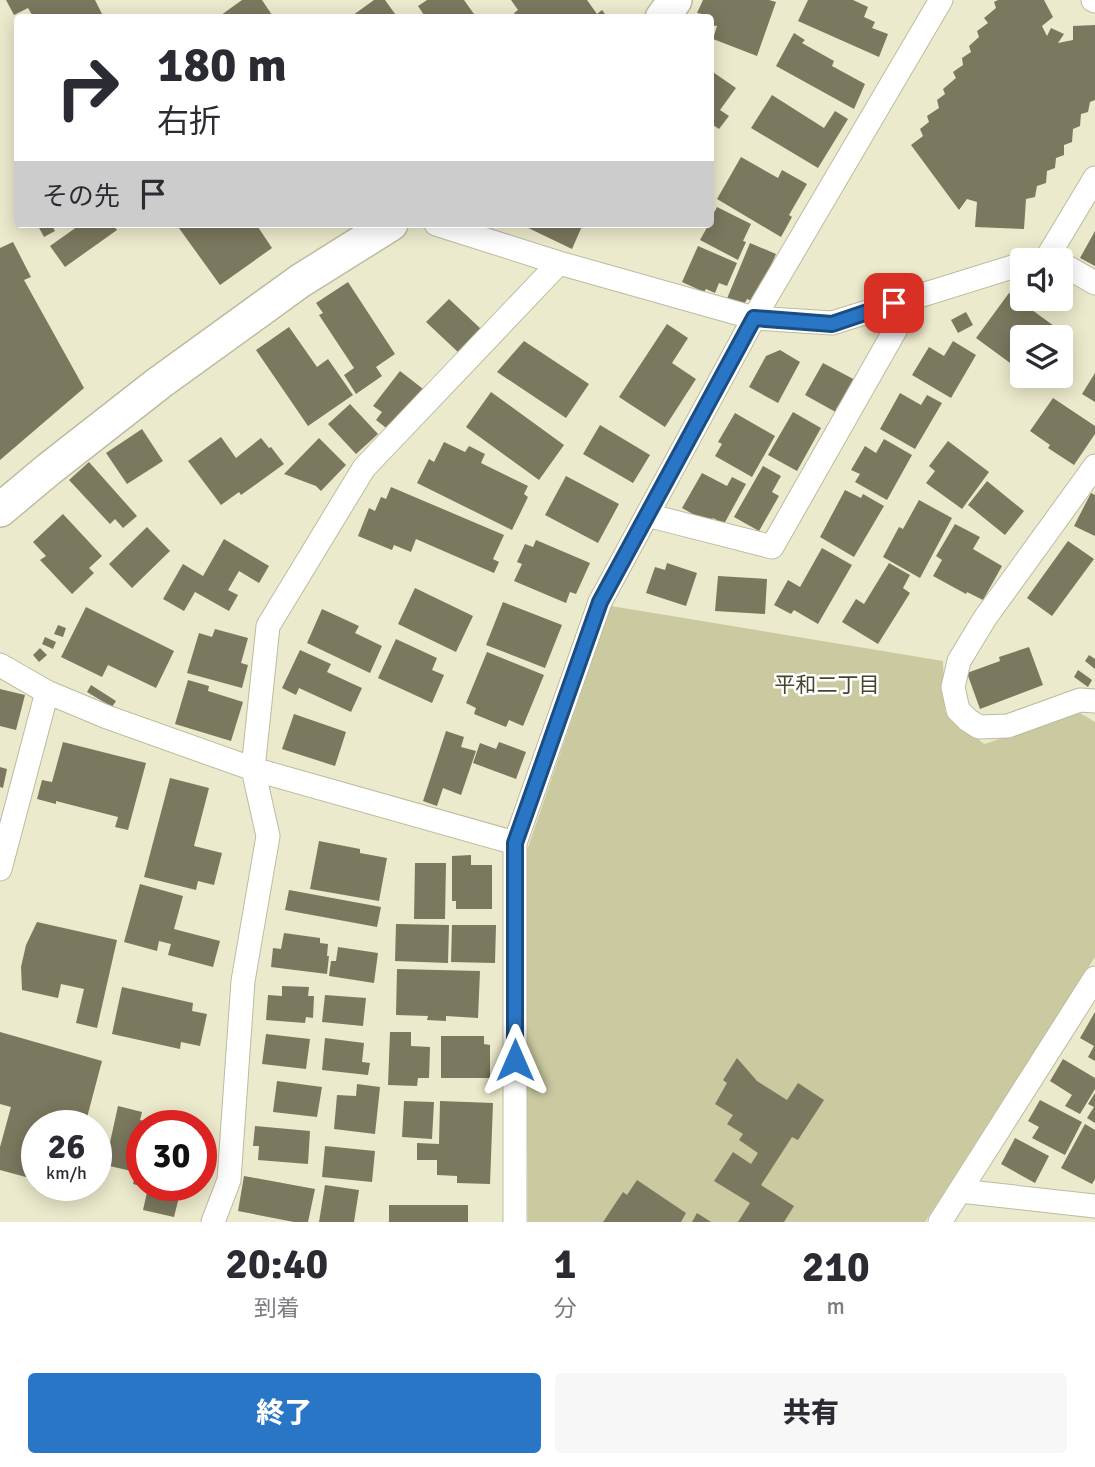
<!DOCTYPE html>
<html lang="ja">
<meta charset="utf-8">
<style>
:root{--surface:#fff;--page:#f7f7f7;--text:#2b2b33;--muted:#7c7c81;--accent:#2a76c6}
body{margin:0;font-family:Signika,"Noto Sans JP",sans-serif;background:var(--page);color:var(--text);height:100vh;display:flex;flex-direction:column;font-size:26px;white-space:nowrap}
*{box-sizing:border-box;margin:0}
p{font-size:23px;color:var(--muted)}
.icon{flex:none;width:38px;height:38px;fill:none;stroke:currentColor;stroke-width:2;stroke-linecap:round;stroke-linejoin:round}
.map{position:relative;height:1222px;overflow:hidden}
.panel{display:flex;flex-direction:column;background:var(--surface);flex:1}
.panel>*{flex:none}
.banner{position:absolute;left:14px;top:14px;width:700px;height:214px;border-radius:7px;box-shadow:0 4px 18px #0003;background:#fff;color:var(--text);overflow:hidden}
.controls{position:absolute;left:1010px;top:248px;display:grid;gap:14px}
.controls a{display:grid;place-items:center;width:63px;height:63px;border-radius:7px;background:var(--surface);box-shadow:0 4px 18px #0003;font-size:35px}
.speed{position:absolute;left:21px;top:1110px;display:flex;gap:14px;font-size:35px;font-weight:700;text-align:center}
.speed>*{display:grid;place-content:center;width:91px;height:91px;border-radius:50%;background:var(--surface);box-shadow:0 4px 18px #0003;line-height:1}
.speed small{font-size:18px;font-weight:400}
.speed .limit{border:10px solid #d22;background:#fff;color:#111}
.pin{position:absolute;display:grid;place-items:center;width:60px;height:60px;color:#fff;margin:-30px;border-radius:14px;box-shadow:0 4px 10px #0006}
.me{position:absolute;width:77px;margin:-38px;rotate:0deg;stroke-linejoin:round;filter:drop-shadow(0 0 5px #0008)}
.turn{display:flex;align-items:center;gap:24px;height:147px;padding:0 28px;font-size:32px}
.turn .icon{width:91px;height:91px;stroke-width:2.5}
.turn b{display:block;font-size:49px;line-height:60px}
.then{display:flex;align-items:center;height:66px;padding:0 28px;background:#0003;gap:14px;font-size:26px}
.eta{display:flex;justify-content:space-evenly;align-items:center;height:119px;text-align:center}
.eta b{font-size:42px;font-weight:800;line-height:49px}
.button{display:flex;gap:14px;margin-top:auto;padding:14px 28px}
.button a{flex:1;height:80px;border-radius:7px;background:var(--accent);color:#fff;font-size:28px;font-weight:800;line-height:80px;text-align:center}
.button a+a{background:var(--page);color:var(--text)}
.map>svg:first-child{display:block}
.green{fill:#cbc9a0}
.building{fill:#7a785e}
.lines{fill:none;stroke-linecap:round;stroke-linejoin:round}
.street-casing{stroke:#bdbb9f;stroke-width:25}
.secondary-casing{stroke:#bdbb9f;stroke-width:36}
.street{stroke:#fff;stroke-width:23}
.secondary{stroke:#fff;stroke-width:33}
.route-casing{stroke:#1b4d81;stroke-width:18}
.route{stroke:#2a76c6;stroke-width:12}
.labels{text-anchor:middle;stroke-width:5;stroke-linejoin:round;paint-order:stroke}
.neighbourhood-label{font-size:21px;fill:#47452c;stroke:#fff}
</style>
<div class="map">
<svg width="1095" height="1222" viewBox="0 0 1095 1222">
<rect width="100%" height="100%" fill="#ebeacc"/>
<path class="green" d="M 611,606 L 943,661 L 945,712 L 984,744 L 1080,713 L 1095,722 L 1095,957 L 925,1222 L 528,1222 L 525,856 Z"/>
<path class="building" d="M 6,0 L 95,0 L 104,18 L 34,18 L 28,8 L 14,15 Z
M 242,0 L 262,0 L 274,18 L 217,18 Z
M 374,0 L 385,0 L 398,18 L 349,18 Z
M 427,0 L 464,0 L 474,14 L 470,18 L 426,18 L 418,6 Z
M 511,0 L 587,0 L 597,14 L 602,10 L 608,18 L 517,18 L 514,13 L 518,10 Z
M 703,0 L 769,0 L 776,2 L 757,56 L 713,39 L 717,26 L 710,25 L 710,18 L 708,18 L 708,15 L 697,13 Z
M 808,0 L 853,0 L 868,7 L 864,17 L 875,22 L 872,28 L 888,34 L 879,57 L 798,21 Z
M 998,0 L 1044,0 L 1053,17 L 1042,26 L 1047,36 L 1051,28 L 1064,34 L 1058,43 L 1073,40 L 1073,26 L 1095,25 L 1095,100 L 1090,102 L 1088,112 L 1081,114 L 1080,126 L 1073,129 L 1072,142 L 1064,145 L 1064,155 L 1056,158 L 1055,168 L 1047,171 L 1046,183 L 1037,186 L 1035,197 L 1026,199 L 1024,229 L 975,227 L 977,202 L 967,199 L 959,210 L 911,145 L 923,136 L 920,129 L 929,122 L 927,116 L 939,108 L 937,100 L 945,94 L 943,89 L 956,78 L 953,72 L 963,65 L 962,58 L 971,52 L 969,46 L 979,37 L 977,31 L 988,23 L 984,18 L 996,8 L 994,2 Z
M 794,33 L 805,40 L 802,43 L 834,61 L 832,66 L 865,84 L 854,109 L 776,66 Z
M 710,70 L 736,88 L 720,110 L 729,116 L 719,129 L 710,123 Z
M 772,95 L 824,128 L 835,111 L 848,119 L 818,168 L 751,128 Z
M 741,157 L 778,178 L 782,170 L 807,184 L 789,215 L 792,217 L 781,237 L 717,199 Z
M 717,207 L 751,224 L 743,241 L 746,242 L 738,260 L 700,240 L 709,224 L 710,224 L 710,220 Z
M 37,224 L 51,224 L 55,231 L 44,237 Z
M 81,224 L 112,224 L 117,230 L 65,267 L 50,246 Z
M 176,224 L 256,224 L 272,248 L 220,285 Z
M 520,224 L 583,224 L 572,249 Z
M 1095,231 L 1095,266 L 1080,258 Z
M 13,242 L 31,277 L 24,280 L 84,388 L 0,460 L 0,248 Z
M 750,243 L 776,254 L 755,302 L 747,299 L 742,308 L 726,301 Z
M 698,246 L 737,263 L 727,286 L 719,283 L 715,293 L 706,289 L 704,292 L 682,282 Z
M 348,282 L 395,354 L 376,367 L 382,376 L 356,394 L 344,375 L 354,368 L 319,315 L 323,313 L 316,303 Z
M 1009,293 L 1054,326 L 1045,338 L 1022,338 L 1021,371 L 976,338 Z
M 449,299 L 481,329 L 459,353 L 426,322 Z
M 966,312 L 973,325 L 958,333 L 951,320 Z
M 667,324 L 688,338 L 672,363 L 696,379 L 665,427 L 619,397 Z
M 289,327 L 317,367 L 328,359 L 353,395 L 308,426 L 256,350 Z
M 524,341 L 589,384 L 566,418 L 497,372 Z
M 953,341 L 976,355 L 951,398 L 912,375 L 929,347 L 944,356 Z
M 780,350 L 800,362 L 778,403 L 749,387 L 766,356 Z
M 823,363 L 859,382 L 841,415 L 805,395 Z
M 400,371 L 427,392 L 394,434 L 376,420 L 382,412 L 373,406 Z
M 1095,373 L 1095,402 L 1082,394 Z
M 491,392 L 564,445 L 539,480 L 466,427 Z
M 900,393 L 921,405 L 927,395 L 942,403 L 915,449 L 880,429 Z
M 1053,398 L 1095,426 L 1095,434 L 1074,465 L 1048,448 L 1050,445 L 1030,431 Z
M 350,404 L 378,434 L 356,454 L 328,424 Z
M 793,412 L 821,428 L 797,471 L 768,455 Z
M 735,413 L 775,436 L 752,477 L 715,456 L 722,444 L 718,442 Z
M 600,425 L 650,455 L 633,483 L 583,454 Z
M 142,429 L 163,461 L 127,484 L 106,453 Z
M 221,437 L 236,458 L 261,438 L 269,448 L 271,447 L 284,464 L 241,495 L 239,492 L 221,505 L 188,461 Z
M 319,438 L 346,465 L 321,491 L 316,486 L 284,474 Z
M 884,439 L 912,455 L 887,500 L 855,482 L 860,474 L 851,470 L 865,446 L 876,453 Z
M 948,441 L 989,472 L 962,509 L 926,483 L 935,471 L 929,466 Z
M 444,442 L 465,452 L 469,446 L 485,454 L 481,463 L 528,486 L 524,494 L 528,497 L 512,530 L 417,483 L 429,459 L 434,462 Z
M 89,462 L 137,516 L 123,528 L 115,519 L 110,524 L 69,480 Z
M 763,466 L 781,476 L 772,492 L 779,496 L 759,531 L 734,517 Z
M 702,473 L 727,486 L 732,477 L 746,484 L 724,524 L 713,518 L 709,523 L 682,508 Z
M 566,476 L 619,504 L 598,543 L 545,515 Z
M 987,481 L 1024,511 L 1005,535 L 968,505 Z
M 391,487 L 504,535 L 493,559 L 499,562 L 494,573 L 416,539 L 411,552 L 394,545 L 392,550 L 358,536 L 369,508 L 375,511 L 381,497 L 386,499 Z
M 845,490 L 861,498 L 863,494 L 884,506 L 854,557 L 820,537 Z
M 1091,493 L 1095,495 L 1095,536 L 1074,526 Z
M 919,500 L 952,518 L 920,578 L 883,557 L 899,527 L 903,529 Z
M 63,514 L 102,556 L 89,568 L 94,573 L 72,594 L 40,560 L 46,556 L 33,542 Z
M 955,524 L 980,537 L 973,549 L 1002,566 L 983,600 L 967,592 L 966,594 L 933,576 L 942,560 L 936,556 Z
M 147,527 L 170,551 L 132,588 L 109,564 Z
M 224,539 L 269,566 L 259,583 L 239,571 L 228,590 L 238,595 L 229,611 L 195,592 L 184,611 L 163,599 L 183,564 L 203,576 Z
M 536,540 L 590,563 L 576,594 L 570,592 L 566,603 L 514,581 L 522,564 L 517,562 L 525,544 L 533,547 Z
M 1068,541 L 1094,559 L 1052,616 L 1027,598 Z
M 822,548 L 852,565 L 818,624 L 794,610 L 791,614 L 774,605 L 788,580 L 800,587 Z
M 667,563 L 697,573 L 686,606 L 646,593 L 655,567 L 665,570 Z
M 889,563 L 910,575 L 903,588 L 910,593 L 878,644 L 842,622 L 856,599 L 864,604 Z
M 718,576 L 767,579 L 765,614 L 715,611 Z
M 415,588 L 473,616 L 456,652 L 398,624 Z
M 503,602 L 562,625 L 545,668 L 486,645 Z
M 86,607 L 174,651 L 156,688 L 108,665 L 102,677 L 61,657 Z
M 322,609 L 359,626 L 355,633 L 382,646 L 370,673 L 307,643 Z
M 58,625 L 66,628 L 63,637 L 54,634 Z
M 215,629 L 248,638 L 241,663 L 248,665 L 242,688 L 187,673 L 199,633 L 212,637 Z
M 45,637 L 56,642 L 53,649 L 42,644 Z
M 396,639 L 437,658 L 432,670 L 444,675 L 432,703 L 378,678 Z
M 1029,647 L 1043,685 L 980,709 L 967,673 L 1000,661 L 999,657 Z
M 40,648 L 47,655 L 39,662 L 33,655 Z
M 300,650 L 331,664 L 327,672 L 362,688 L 351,712 L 299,688 L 296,695 L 282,688 Z
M 487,652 L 544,675 L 523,726 L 509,720 L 506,727 L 474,714 L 476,708 L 466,703 Z
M 1089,655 L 1095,659 L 1095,669 L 1085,661 Z
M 1078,670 L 1092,680 L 1088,687 L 1074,677 Z
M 188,680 L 209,686 L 208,691 L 243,702 L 231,741 L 175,724 Z
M 91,685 L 116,701 L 112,707 L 87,692 Z
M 0,689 L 25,695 L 16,730 L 0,726 Z
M 294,714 L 346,732 L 335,766 L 282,749 Z
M 446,731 L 464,737 L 461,747 L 476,751 L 461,795 L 443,788 L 437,806 L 423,801 Z
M 63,742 L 146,763 L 128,830 L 115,827 L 118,817 L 56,801 L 56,804 L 37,799 L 42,780 L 52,782 Z
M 499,742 L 526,752 L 516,779 L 473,763 L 480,743 L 496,749 Z
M 0,767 L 7,769 L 3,788 L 0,787 Z
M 170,778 L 209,788 L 194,846 L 222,853 L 214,885 L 198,881 L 196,890 L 144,877 Z
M 319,841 L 360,849 L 360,853 L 387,858 L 379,901 L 310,889 Z
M 471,855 L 471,865 L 492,865 L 492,909 L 456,909 L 456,901 L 452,901 L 452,856 Z
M 415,863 L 446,863 L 445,919 L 414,919 Z
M 140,884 L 183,896 L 174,929 L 220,941 L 213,967 L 168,955 L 171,944 L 159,941 L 157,951 L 124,942 Z
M 289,890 L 381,907 L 377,927 L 285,910 Z
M 37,922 L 117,940 L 97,1028 L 76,1023 L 84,989 L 61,984 L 58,998 L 22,990 L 21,967 L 26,945 Z
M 396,924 L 449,925 L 448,963 L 395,961 Z
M 452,925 L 496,925 L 495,963 L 451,962 Z
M 284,933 L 320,938 L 320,943 L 328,944 L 327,956 L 329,956 L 327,974 L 271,967 L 273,948 L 281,949 Z
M 338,947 L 378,953 L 374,983 L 329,976 L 331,961 L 336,961 Z
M 397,969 L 480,971 L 478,1018 L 446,1016 L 446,1021 L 427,1020 L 428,1016 L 396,1015 Z
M 282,986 L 309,987 L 308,996 L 314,996 L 313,1018 L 306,1017 L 305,1023 L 266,1020 L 268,995 L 282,996 Z
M 122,987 L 193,1003 L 192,1011 L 207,1014 L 200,1046 L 181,1042 L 180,1049 L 112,1034 Z
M 325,995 L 366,998 L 363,1026 L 322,1022 Z
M 1095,1012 L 1095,1061 L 1088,1057 L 1094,1046 L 1080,1038 Z
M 0,1032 L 102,1061 L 85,1125 L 37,1125 L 37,1180 L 0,1170 L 0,1147 L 11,1107 L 0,1104 Z
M 390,1032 L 411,1032 L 411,1046 L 430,1047 L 429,1078 L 418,1078 L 417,1086 L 388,1085 Z
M 266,1034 L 310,1039 L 306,1069 L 262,1064 Z
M 441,1036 L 484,1036 L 484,1044 L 490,1045 L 490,1078 L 441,1078 Z
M 325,1038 L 364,1043 L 362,1062 L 370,1063 L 368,1075 L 322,1070 Z
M 737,1058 L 757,1081 L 787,1100 L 798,1083 L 824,1100 L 798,1140 L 792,1137 L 761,1185 L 794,1206 L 784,1222 L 738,1222 L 750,1203 L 714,1181 L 733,1152 L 751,1164 L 758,1153 L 739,1140 L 743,1134 L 727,1124 L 733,1115 L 715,1104 L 727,1083 L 723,1080 Z
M 1063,1059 L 1095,1078 L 1095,1089 L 1080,1114 L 1065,1106 L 1072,1095 L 1050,1081 Z
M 277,1081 L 322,1087 L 317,1117 L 273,1112 Z
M 357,1084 L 380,1087 L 375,1134 L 334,1129 L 337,1095 L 356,1096 Z
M 1095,1093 L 1095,1123 L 1087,1118 L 1094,1107 L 1088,1104 Z
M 1040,1100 L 1082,1122 L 1065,1155 L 1032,1138 L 1039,1127 L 1028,1121 Z
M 404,1101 L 434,1102 L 432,1139 L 402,1137 Z
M 440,1101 L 493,1103 L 490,1184 L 457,1183 L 457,1176 L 437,1175 L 437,1160 L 417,1160 L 417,1143 L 439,1144 Z
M 118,1106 L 142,1112 L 140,1120 L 159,1124 L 142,1125 L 142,1185 L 182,1185 L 174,1217 L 143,1210 L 148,1188 L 133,1184 L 136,1172 L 105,1165 Z
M 1085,1124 L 1095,1130 L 1095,1179 L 1092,1184 L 1061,1168 Z
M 255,1126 L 310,1131 L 308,1164 L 258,1160 L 259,1146 L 253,1146 Z
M 1015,1138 L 1049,1156 L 1035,1183 L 1001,1164 Z
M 325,1146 L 375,1151 L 372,1182 L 322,1177 Z
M 244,1176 L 315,1189 L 308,1222 L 294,1222 L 238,1211 Z
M 637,1180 L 686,1213 L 681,1222 L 603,1222 L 623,1192 L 627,1195 Z
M 35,1185 L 52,1185 L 50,1192 L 34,1188 Z
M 76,1185 L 86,1185 L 84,1197 L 74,1195 Z
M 325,1185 L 359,1190 L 354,1222 L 319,1222 Z
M 389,1205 L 468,1205 L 468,1222 L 389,1222 Z
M 697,1213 L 711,1222 L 692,1222 Z"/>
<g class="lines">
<defs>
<path id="street" d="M 1093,0 L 1095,1
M 436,224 L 559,263 L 754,318 L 832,323 L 1022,264
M 1048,256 L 1095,178
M 1060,263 L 1095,283
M 1095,466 L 985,618 L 959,661 L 953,687 L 958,710 L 968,720 L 979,727 L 1008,726 L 1080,700 L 1095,701
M 647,515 L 772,547 L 897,327 L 894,303
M 0,665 L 47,692 L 107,717 L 253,769 L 268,836 L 243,981 L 229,1180 L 213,1222
M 515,843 L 253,769 L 268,626 L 364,468 L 559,263
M 0,869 L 47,692
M 960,1191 L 1095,1206
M 515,1222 L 515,843 L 600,602 L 754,318 L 941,0
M 940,1222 L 1095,978"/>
<path id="secondary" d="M 662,18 L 675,0
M 0,510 L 49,469 L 159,383 L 300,281 L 391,224"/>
</defs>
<use href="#street" class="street-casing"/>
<use href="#secondary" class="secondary-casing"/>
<use href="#street" class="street"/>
<use href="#secondary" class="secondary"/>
</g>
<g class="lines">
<defs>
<path id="route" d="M 515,1060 L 515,843 L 600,602 L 754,318 L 832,324 L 894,303"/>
</defs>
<use href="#route" class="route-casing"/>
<use href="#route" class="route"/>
</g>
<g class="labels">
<g class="neighbourhood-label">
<text x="827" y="692">平和二丁目</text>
</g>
</g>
</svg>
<div class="controls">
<a><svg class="icon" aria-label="sound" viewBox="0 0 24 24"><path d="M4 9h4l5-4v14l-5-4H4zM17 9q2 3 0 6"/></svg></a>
<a><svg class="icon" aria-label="layers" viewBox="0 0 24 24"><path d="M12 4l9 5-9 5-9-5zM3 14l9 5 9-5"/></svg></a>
</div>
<div class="speed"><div>26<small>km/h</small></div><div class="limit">30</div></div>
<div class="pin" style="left:894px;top:303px;background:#d93025"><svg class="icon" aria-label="arrive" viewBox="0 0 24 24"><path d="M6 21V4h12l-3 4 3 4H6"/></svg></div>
<svg class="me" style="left:515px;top:1060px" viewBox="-20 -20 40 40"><path d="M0-17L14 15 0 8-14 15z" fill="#2a76c6" stroke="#fff" stroke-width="4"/></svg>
<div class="banner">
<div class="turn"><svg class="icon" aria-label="right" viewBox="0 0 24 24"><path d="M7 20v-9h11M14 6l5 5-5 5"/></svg><div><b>180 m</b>右折</div></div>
<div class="then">その先<svg class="icon" aria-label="arrive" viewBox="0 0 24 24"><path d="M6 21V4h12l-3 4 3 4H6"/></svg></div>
</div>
</div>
<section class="panel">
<div class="eta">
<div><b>20:40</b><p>到着</p></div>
<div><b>1</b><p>分</p></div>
<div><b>210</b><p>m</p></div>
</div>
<div class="button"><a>終了</a><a>共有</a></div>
</section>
